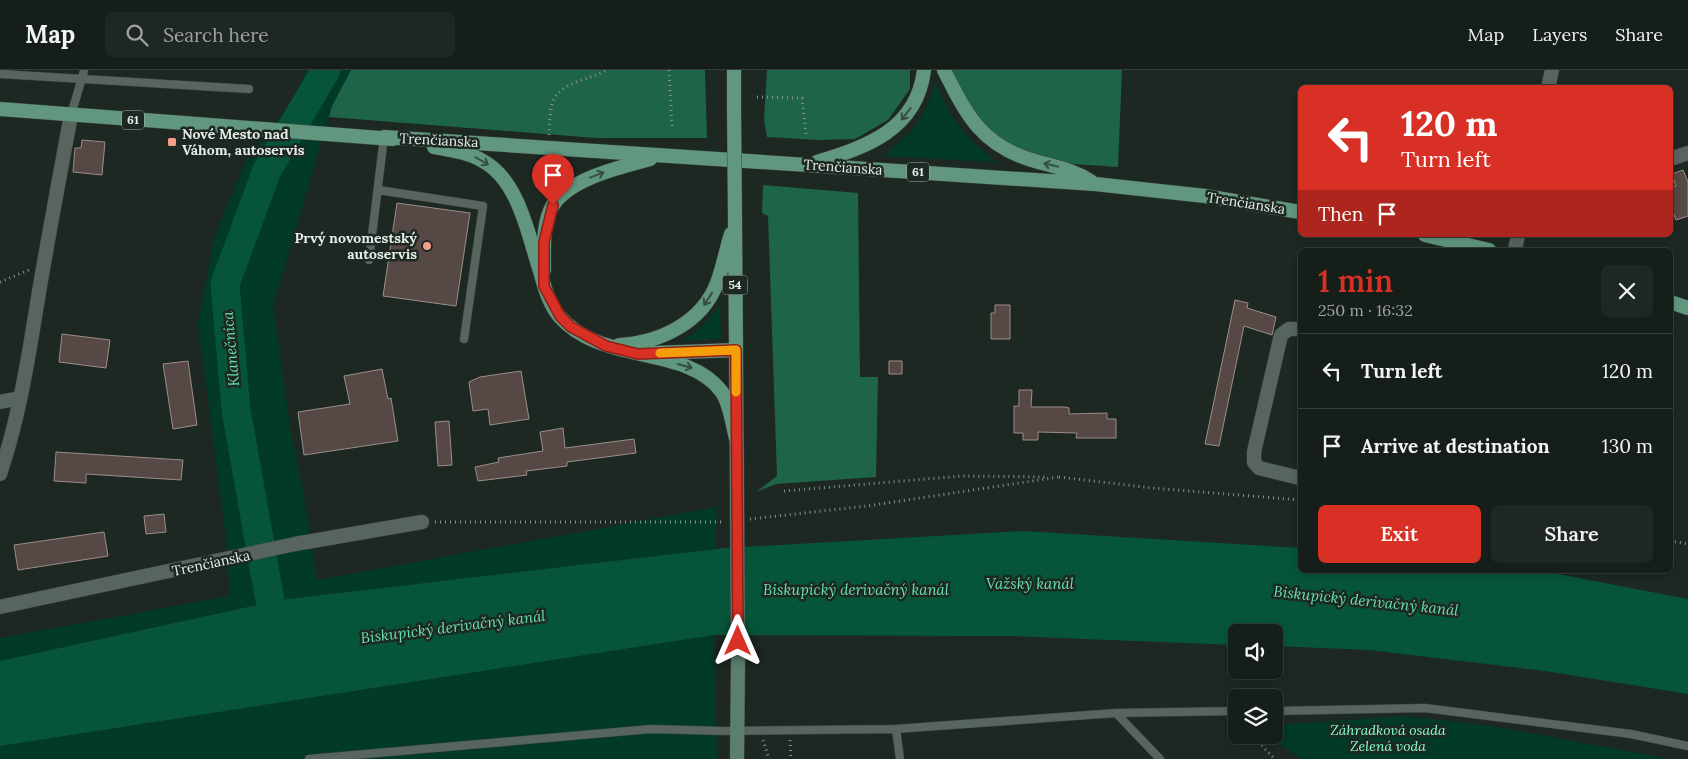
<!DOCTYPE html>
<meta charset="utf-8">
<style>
:root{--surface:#161e1a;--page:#1f2723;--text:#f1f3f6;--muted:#9ea2a2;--line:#353c39;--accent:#d93025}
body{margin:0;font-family:Lora,serif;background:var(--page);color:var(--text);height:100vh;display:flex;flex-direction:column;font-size:19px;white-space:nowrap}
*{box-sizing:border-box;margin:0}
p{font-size:16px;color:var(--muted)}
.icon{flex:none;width:28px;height:28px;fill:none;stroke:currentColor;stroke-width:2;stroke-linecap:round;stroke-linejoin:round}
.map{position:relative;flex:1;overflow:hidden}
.drawer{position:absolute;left:1298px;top:178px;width:375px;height:325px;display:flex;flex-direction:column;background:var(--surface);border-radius:8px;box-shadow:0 2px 8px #0003,0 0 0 1px var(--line)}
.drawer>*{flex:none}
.hud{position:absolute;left:1298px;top:15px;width:375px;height:152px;border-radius:8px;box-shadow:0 2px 8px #0003,0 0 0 1px var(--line);background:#d93025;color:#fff;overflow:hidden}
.tools{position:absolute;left:1228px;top:554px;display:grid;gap:10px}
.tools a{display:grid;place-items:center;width:55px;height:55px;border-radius:8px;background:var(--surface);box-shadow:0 2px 8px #0003,0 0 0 1px var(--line);font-size:25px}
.pin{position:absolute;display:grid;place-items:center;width:42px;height:42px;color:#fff;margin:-51px -21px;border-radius:50% 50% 50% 0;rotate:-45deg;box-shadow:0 0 5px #0007}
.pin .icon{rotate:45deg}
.me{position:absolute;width:55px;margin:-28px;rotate:0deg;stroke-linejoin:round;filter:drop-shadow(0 0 4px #0008)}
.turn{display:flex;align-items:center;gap:18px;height:105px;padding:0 20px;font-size:22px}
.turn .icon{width:65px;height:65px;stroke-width:2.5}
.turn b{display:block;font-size:35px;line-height:42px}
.then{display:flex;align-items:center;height:48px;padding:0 20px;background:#0003;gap:10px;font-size:19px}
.round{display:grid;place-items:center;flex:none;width:52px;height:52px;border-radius:8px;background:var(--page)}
.summary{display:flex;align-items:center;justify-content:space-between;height:85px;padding:0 20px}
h1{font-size:30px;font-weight:600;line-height:38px;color:var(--accent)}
.primary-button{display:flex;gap:10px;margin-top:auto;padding:10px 20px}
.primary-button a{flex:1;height:58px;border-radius:8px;background:var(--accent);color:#fff;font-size:20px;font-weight:600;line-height:58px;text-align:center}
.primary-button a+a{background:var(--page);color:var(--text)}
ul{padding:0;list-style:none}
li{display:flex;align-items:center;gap:15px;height:75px;padding:0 20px;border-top:1px solid var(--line)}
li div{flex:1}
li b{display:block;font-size:19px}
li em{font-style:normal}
header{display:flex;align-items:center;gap:30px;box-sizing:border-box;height:70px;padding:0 25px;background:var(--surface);border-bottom:1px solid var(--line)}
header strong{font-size:24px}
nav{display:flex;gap:28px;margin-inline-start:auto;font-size:18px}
.search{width:350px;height:45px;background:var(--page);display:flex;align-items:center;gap:12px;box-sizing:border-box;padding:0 18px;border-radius:8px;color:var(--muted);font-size:19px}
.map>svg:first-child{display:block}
.green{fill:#013a26}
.forest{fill:#1e6448}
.water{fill:#06553a}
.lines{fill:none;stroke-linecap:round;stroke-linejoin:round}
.river{stroke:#06553a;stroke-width:29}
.building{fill:#554845;stroke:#9c8e8a}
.service-casing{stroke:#3d4641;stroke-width:9}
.minor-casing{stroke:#3d4641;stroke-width:15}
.secondary-casing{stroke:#3d4641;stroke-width:15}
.primary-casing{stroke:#3d4641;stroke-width:15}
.path{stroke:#89928d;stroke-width:3;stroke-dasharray:1 4;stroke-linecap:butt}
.service{stroke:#58645e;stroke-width:8}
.minor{stroke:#58645e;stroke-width:14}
.secondary{stroke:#5c7e6e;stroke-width:14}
.primary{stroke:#61977e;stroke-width:14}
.secondary-bridge-casing{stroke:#3d4641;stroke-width:15;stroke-linecap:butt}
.primary-bridge-casing{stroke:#3d4641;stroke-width:15;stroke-linecap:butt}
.secondary-bridge{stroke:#5c7e6e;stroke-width:14}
.primary-bridge{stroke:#61977e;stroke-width:14}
.oneway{stroke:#354f42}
.route-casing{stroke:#8d1f18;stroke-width:12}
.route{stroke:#d93025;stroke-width:9}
.slow{stroke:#f59e0b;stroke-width:9}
.poi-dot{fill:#f49e87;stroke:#1d2822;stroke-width:2}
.labels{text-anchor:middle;stroke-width:5;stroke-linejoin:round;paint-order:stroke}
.shield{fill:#1d2822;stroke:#aab2ad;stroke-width:1}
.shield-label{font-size:12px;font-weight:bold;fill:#e6ede9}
.poi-label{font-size:14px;font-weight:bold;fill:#e6ede9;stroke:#1d2822;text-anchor:start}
.street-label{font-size:14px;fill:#e6ede9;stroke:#1d2822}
.park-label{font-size:14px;font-style:italic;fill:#85fec8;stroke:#1d2822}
.water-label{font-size:15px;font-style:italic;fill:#67e1ad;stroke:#1d2822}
</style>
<header>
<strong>Map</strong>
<div class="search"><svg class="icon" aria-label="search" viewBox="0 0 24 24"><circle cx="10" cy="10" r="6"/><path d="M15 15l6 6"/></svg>Search here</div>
<nav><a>Map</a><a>Layers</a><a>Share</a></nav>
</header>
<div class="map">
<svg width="1688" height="689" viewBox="0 0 1688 689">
<rect width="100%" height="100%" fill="#1d2822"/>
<path class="green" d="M 306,0 L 351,0 L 332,36 L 273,236 L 290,357 L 303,421 L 317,510 L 717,437 L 715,479 L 280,530 L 0,591 L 0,568 L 230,526 L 226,467 L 198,254 L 214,168 L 245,93 L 294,29 Z
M 936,13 C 953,52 963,65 996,92 L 883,86 C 915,60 922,53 936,13 Z
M 720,236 L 721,269 L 681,271 L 696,262 Z
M 714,565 L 717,689 L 0,689 L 0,676 Z
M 1406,646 L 1491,656 L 1671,689 L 1301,689 L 1268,665 L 1274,665 L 1274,655 Z"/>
<path class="forest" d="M 351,0 L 705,0 L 707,68 L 596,68 L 329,47 L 332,36 Z
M 767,0 L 910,0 L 910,19 L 888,50 L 855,69 L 818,70 L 767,67 L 764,50 Z
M 949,0 L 1122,0 L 1118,97 L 1074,94 L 1027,85 L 981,56 Z
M 763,115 L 858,123 L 860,307 L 878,307 L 876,407 L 776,414 L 756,422 L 777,406 L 768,146 L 762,143 Z"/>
<path class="water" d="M 1024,461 L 1300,478 L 1300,500 L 1519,500 L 1563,505 L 1688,529 L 1688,624 L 1545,601 L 1369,580 L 1274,576 L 1274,562 L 1236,562 L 1236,575 L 1008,566 L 714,565 L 0,676 L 0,591 L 280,530 L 725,478 Z"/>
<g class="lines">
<path class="river" d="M 277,570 L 236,340 L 225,214 L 267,100 L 326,0"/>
</g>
<path class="building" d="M 82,70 L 105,72 L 102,105 L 73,102 L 75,78 L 81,78 Z
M 1683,100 L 1688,112 L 1688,146 L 1676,150 L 1670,134 L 1670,117 L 1676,116 L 1672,104 Z
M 397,133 L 470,143 L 456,236 L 383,226 Z
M 1235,230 L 1248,233 L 1247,238 L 1276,247 L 1272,265 L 1244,256 L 1219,376 L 1205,374 Z
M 995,235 L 1010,235 L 1010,269 L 991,269 L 991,243 L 995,243 Z
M 62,264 L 110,270 L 106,298 L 59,292 Z
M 188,291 L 197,355 L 173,359 L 163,294 Z
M 889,291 L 902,291 L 902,304 L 889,304 Z
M 382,299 L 388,329 L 391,328 L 398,371 L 304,385 L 298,342 L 350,334 L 344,306 Z
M 521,301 L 529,349 L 490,355 L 488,339 L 473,341 L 469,312 L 480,307 Z
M 1019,320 L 1032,320 L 1031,337 L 1065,337 L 1069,338 L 1069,344 L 1107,343 L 1107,349 L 1116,349 L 1116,368 L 1076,368 L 1077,363 L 1038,362 L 1038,370 L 1023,370 L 1023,363 L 1014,363 L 1014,336 L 1019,336 Z
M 449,351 L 452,395 L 438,396 L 435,352 Z
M 563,358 L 565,378 L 634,369 L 636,383 L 567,392 L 567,396 L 526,401 L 527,405 L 478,411 L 475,397 L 499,392 L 498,388 L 543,381 L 540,362 Z
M 56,382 L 183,390 L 181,410 L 86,404 L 86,413 L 54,411 Z
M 164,444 L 166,462 L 146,464 L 144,446 Z
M 104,462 L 108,486 L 18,500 L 14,475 Z"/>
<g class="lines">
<defs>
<path id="service" d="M 0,4 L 249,19
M 71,45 L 84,1
M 378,120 L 483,136 L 464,269
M 369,190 L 384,67
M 1274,641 L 1425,638 L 1631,664 L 1688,676
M 1116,643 L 1160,689
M 896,659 L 900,689
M 309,689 L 651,659 L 724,661 L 896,659 L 1116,643 L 1236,641"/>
<path id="minor" d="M 1548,18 L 1552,0
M 1670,89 L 1688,83
M 1515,180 L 1518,165
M 1300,259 L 1289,259 L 1281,265 L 1254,382 L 1254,392 L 1259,398 L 1300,408
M 0,332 L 20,328
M 0,404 C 20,345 29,283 39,222 C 49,163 60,104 71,45
M 0,537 L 295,474 L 422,452"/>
<path id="secondary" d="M 736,280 L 737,425
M 737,689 L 738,590"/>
<path id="primary" d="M 944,0 C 967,46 982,76 1035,91 C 1056,97 1074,100 1092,112
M 734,38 L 734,0
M 0,39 L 393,69
M 384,67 L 1095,114 L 1205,126 L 1300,142
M 434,77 C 450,80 467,82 481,90 C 519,109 528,165 540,201 C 544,216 549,234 559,246 C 601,295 687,275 721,321 C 730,332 732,354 736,368
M 817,92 C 866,77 917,60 924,0
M 1425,165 L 1489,180
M 544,200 C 544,181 542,153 553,135 C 571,108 621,97 650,89
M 1670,232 L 1688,238
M 619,275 C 659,273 702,253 717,213 C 723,197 726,180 731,164
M 654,283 L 736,280 L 735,150"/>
</defs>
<use href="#service" class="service-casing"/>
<use href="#minor" class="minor-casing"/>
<use href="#secondary" class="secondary-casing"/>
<use href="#primary" class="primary-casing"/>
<path class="path" d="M 669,0 L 672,56
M 757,27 L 802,28 L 806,64
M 549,65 C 550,55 549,38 554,29 C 563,11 591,10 606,0
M 0,212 L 29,200
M 1059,407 L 1152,418 L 1300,430
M 784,421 L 962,406 L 1048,407
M 750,449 L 867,436 L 1059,407
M 435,452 L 724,452
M 1670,471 L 1688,474
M 1251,665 L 1275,689
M 763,670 L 769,689
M 790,670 L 791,689"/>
<use href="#service" class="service"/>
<use href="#minor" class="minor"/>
<use href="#secondary" class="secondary"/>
<use href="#primary" class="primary"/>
<defs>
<path id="secondary-bridge" d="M 737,425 L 738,590"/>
<path id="primary-bridge" d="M 734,38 L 735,150"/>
</defs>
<use href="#secondary-bridge" class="secondary-bridge-casing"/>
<use href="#primary-bridge" class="primary-bridge-casing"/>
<use href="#secondary-bridge" class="secondary-bridge"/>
<use href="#primary-bridge" class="primary-bridge"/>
</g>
<defs><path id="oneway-shaft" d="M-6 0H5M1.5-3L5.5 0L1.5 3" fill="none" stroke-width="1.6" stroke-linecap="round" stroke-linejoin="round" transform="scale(1.25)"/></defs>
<g class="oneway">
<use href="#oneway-shaft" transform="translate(906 44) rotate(128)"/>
<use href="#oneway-shaft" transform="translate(482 91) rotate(30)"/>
<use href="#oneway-shaft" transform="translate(1051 95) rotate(-167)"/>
<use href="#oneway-shaft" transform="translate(597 105) rotate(-21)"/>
<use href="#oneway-shaft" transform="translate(708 229) rotate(123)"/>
<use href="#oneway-shaft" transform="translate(685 296) rotate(16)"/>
</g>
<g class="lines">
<defs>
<path id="route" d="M 553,135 L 544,172 L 544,216 L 560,246 L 571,257 L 606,276 L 638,284 L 736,280 L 738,571"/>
</defs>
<use href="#route" class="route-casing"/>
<use href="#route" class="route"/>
<path class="slow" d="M 660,283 L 736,280 L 736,322"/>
</g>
<g class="poi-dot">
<rect x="167" y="67" width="10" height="10" rx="2.5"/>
<circle cx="427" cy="176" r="5"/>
</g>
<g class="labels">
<g class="shield">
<rect x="122" y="40.5" width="22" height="19" rx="4"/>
<rect x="907" y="92.5" width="22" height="19" rx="4"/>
<rect x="722.5" y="205.5" width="25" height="19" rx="4"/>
</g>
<g class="shield-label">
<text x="133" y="54">61</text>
<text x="918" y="106">61</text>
<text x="735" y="219">54</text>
</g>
<g class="poi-label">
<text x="182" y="69">Nové Mesto nad<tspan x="182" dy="16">Váhom, autoservis</tspan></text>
<text x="417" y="173" text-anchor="end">Prvý novomestský<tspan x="417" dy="16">autoservis</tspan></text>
</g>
<g class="street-label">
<text transform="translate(439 70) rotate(3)" y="5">Trenčianska</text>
<text transform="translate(843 97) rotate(4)" y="5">Trenčianska</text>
<text transform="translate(1246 133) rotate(9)" y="5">Trenčianska</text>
<text transform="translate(211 493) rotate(-12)" y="5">Trenčianska</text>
</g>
<g class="park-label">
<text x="1388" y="665">Záhradková osada<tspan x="1388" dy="16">Zelená voda</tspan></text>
</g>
<g class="water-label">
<text transform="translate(231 279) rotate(-95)" y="5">Klanečnica</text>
<text x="1030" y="519">Važský kanál</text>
<text x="856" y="525">Biskupický derivačný kanál</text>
<text transform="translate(1366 531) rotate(6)" y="5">Biskupický derivačný kanál</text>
<text transform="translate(453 557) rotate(-7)" y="5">Biskupický derivačný kanál</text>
</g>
</g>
</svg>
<div class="tools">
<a><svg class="icon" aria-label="sound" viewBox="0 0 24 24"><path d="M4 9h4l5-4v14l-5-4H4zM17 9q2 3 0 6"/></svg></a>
<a><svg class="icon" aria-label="layers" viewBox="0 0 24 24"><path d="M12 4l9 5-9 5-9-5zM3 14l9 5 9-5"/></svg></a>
</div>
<div class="pin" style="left:553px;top:135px;background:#d93025"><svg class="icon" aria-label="arrive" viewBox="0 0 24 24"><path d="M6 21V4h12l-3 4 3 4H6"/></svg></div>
<svg class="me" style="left:738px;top:571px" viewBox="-20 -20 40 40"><path d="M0-17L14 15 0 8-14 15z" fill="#d93025" stroke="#fff" stroke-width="4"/></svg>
<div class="hud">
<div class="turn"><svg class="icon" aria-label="left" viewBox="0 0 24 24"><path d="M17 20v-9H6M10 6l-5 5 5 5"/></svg><div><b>120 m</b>Turn left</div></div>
<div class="then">Then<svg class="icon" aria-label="arrive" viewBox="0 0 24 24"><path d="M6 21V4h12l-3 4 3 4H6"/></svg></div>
</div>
<section class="drawer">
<div class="summary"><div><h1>1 min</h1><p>250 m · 16:32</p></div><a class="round"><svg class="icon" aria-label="close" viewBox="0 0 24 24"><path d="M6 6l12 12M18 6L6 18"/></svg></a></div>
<ul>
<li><svg class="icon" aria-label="left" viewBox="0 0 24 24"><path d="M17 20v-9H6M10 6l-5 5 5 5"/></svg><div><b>Turn left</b></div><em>120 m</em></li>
<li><svg class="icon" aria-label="arrive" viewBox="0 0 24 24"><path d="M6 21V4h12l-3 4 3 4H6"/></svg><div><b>Arrive at destination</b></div><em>130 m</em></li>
</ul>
<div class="primary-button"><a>Exit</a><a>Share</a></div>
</section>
</div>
